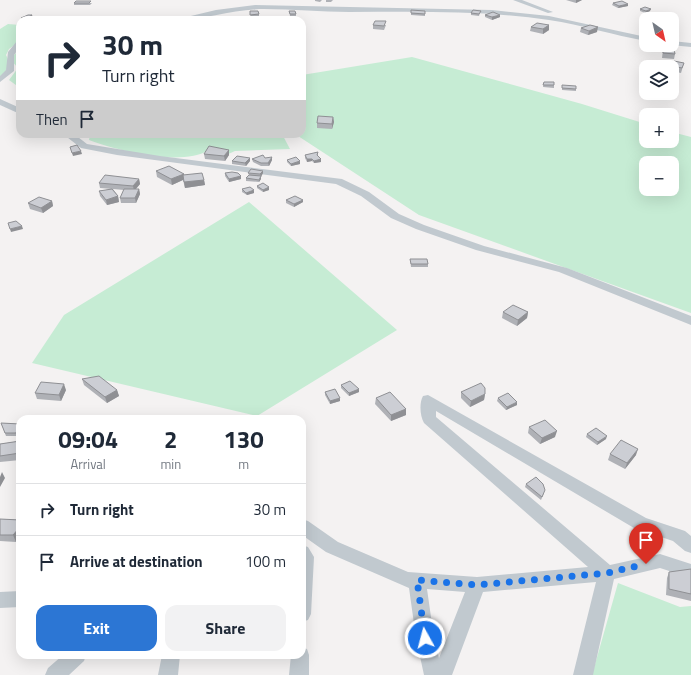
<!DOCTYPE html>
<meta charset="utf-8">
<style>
:root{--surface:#fff;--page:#f2f2f3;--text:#1f2937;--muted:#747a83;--line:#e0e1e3;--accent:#2c76d4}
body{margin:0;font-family:"Titillium Web",sans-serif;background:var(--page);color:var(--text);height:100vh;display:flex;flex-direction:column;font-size:15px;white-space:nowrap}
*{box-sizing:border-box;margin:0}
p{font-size:13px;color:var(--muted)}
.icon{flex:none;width:22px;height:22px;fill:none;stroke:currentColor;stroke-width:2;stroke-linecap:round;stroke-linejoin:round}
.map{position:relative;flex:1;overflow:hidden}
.panel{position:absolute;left:16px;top:415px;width:290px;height:244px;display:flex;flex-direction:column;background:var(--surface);border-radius:12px;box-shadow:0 4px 16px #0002}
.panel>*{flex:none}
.banner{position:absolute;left:16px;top:16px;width:290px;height:122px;border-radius:12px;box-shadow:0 4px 16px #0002;background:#fff;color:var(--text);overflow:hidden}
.needle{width:26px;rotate:146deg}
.buttons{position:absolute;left:639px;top:12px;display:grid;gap:8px}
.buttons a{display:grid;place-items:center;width:40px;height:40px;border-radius:8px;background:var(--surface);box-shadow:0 4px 16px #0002;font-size:20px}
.pin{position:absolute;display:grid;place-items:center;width:34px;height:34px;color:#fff;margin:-41px -17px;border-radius:50% 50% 50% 0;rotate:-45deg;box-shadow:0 0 4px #0007}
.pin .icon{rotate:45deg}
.me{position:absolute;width:44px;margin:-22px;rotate:353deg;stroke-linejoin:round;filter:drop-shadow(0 0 3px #0008)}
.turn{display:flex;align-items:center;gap:14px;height:84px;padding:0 20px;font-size:18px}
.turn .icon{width:52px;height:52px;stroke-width:2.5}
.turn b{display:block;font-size:28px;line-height:34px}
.then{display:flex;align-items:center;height:38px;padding:0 20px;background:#0003;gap:8px;font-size:15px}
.eta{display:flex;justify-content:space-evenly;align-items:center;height:68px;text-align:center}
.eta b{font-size:24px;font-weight:700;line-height:28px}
.action{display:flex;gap:8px;margin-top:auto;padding:8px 20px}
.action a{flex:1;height:46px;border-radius:12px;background:var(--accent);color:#fff;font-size:16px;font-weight:700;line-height:46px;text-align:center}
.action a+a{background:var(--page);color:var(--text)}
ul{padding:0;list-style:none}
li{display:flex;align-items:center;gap:12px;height:52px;padding:0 20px;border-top:1px solid var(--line)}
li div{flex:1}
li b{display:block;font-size:15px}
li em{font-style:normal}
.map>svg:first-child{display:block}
.green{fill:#c6ecd4;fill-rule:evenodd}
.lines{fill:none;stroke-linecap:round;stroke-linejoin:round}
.minor{fill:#c1c9cf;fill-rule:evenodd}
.wall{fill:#afb1b6}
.shaded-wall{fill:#8f9094}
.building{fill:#ccced4;stroke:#8f9094}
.route{stroke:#1a73e8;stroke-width:7;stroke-dasharray:0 12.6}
</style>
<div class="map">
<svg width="691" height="675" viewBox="0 0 691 675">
<rect width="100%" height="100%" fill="#f4f2f2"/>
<path class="green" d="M 8,24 L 20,25 L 20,41 L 9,49 L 6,55 C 11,64 7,71 0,78 L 0,29 Z
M 20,49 L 20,88 L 9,80 L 18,68 L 10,59 Z
M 412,57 L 582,104 L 646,124 L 646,141 L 672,141 L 672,132 L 691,137 L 691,313 L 419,215 L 298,136 L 298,134 L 302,134 L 302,75 ZM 646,163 L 672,163 L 672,189 L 646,189 Z
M 90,134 L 282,134 L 290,149 L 235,151 L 226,155 L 209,150 C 181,167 119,151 89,140 Z
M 249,202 L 397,330 L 257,416 L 32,363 L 64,315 Z
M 618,583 L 680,607 L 691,606 L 691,675 L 592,675 Z"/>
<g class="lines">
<path class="minor" d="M 513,0 L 522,0 L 553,12 L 548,13 Z
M 255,5 L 492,10 L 549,16 L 646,37 L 646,41 C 613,35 582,25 549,20 C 483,10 416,12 349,12 C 321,12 293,9 264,9 C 234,9 205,20 174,20 L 216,10 Z
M 17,41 L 20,41 L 20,47 L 14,55 L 14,71 L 0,82 L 0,76 L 6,70 L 8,52 Z
M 672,41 L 691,43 L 691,47 L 671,45 Z
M 0,99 L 20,108 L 20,114 L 0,105 Z
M 63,134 L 74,134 L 87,144 L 160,156 L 342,179 L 369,192 L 399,214 L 424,225 L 484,246 L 567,268 L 691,316 L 691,325 L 559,272 L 476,250 L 416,229 L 391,218 L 361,196 L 336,184 L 117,155 L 81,148 Z
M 428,395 L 646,518 L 685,531 L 691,536 L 691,553 L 685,551 L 673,541 L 634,528 L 436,411 L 436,417 L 610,565 L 660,554 L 691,564 L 691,578 L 660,568 L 614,579 L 593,675 L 573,675 L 596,582 L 483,592 L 452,675 L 424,675 L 416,638 L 409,588 L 326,552 L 302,535 L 302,519 L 308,521 L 338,542 L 408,572 L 477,577 L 588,567 L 424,423 C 420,416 419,403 423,396 ZM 427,589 L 465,592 L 439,658 L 434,638 Z
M 302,545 L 308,547 L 314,557 L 311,614 L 308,620 L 302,622 Z
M 20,591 L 20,607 L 0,608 L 0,592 Z
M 302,647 L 307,649 L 309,655 L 309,675 L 289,675 L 291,655 L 302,655 Z
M 63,655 L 86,655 L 84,661 L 69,675 L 45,675 L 48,668 Z
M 162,655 L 180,655 L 178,675 L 158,675 Z"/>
</g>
<path class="wall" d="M 315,0 L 322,0 L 320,2 L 315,1 Z
M 326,0 L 333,0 L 331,2 L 326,2 Z
M 566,0 L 582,0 L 576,3 Z
M 74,3 L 92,3 L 90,5 L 74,5 Z
M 613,3 L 628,4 L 628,6 L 618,8 L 612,5 Z
M 640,9 L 650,11 L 645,13 L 640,11 Z
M 411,10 L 425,11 L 425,16 L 411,15 Z
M 250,11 L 259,14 L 259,16 L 251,17 Z
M 289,11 L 296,14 L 296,16 L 290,16 Z
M 471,13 L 480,13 L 479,16 L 471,15 Z
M 485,15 L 500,17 L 492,20 L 485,17 Z
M 373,25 L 386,25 L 384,30 L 373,29 Z
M 549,25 L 549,30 L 543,34 L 530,31 L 531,27 Z
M 581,28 L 597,32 L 588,35 L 580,32 Z
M 655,45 L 666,45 L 667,48 L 675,54 L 674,59 L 662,58 L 663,50 L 656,49 Z
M 674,61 L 684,63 L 681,73 L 672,71 L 672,67 Z
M 544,82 L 554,82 L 554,88 L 543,87 Z
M 562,85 L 576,89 L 576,91 L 562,90 Z
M 333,117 L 334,122 L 332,129 L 317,128 L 317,123 Z
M 229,150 L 229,155 L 225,161 L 205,159 L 204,154 Z
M 318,152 L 318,156 L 321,162 L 314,163 L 312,161 L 307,162 L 305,158 L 305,155 Z
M 250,158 L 250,161 L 246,166 L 232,164 L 232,161 Z
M 265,158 L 272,160 L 269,166 L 261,166 L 253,162 L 252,159 Z
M 287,160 L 300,161 L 300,164 L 291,166 L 287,162 Z
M 156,171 L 184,174 L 184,175 L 204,180 L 205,185 L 185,188 L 183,180 L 172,185 L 157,177 Z
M 263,171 L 263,173 L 261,176 L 261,179 L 259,182 L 246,181 L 246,178 L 249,175 L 248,173 Z
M 225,173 L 241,176 L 241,179 L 229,182 L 225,176 Z
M 139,179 L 140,184 L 136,189 L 139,189 L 140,194 L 136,203 L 121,203 L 120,198 L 124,190 L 113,189 L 118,196 L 119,202 L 107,205 L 100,196 L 99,191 L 112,189 L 100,188 L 99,183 Z
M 257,186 L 269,187 L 269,190 L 263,192 L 257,188 Z
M 242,189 L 254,193 L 247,195 L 242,192 Z
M 286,200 L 303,200 L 303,202 L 294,207 L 286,203 Z
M 52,201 L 53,206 L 43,213 L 30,209 L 28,203 Z
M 410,259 L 428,264 L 428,267 L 411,267 Z
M 503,312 L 528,312 L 527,318 L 517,326 L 502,318 Z
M 82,379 L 117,390 L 119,396 L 107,403 L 84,385 Z
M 341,385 L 359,392 L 349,396 L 341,388 Z
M 66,390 L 61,401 L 37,399 L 35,393 Z
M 325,392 L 340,401 L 330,404 L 325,395 Z
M 461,392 L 485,394 L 484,400 L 470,407 L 461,398 Z
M 376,398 L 406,409 L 406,415 L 391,421 L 375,404 Z
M 498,398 L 517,405 L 506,410 L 497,401 Z
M 1,423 L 20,424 L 20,429 L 17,436 L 6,436 Z
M 529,427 L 555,437 L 540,444 L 528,433 Z
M 587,434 L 606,439 L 597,445 L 586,437 Z
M 20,441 L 20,460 L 0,462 L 0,444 Z
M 610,454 L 636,455 L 625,469 L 608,460 Z
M 526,484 L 544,493 L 541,500 L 525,487 Z
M 0,519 L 20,520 L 20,536 L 16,542 L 0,541 Z
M 691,569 L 691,601 L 666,595 L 667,578 L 669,572 Z"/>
<path class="shaded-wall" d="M 576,0 L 582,0 L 576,3 Z
M 628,4 L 628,6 L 618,8 L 619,6 Z
M 651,9 L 650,11 L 645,13 L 646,11 Z
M 32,15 L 33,17 L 27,20 L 25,20 L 25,19 Z
M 500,15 L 500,17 L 492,20 L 492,17 Z
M 549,25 L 549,30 L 543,34 L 543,29 Z
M 598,27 L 597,32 L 588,35 L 589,31 Z
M 333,117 L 334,122 L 332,129 L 332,124 Z
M 229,150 L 229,155 L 225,161 L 224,156 Z
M 81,151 L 82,154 L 73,156 L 72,153 Z
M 272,157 L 272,160 L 269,166 L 268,163 Z
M 250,158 L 250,161 L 246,166 L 245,163 Z
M 307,159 L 312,159 L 312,161 L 307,162 Z
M 321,159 L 321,162 L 314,163 L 314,161 Z
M 300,161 L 300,164 L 291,166 L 291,164 Z
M 263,171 L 263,173 L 261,177 L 260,174 Z
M 184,174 L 185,179 L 172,185 L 171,179 Z
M 241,176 L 241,179 L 229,182 L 229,179 Z
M 261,176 L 261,179 L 259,182 L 259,180 Z
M 139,179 L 140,184 L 134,191 L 133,186 Z
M 204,180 L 205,185 L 185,188 L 184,182 Z
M 269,187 L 269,190 L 263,192 L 263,190 Z
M 139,189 L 140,194 L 136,203 L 135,198 Z
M 254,190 L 254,193 L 247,195 L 246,193 Z
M 118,196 L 119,202 L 107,205 L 106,200 Z
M 303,200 L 303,202 L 294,207 L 294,204 Z
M 52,201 L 53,206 L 43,213 L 41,208 Z
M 22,226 L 23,229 L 11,232 L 10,229 Z
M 528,312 L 527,318 L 517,326 L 518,320 Z
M 64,384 L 66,390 L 61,401 L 59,395 Z
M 359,389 L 359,392 L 349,396 L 349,393 Z
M 117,390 L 119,396 L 107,403 L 105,397 Z
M 485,394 L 484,400 L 470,407 L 471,401 Z
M 340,398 L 340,401 L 330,404 L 330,401 Z
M 517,402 L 517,405 L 506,410 L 507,407 Z
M 406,409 L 406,415 L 391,421 L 391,415 Z
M 20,424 L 20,429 L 17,436 L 16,433 Z
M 557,431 L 555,437 L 540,444 L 542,438 Z
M 607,436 L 606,439 L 597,445 L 598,442 Z
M 638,449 L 636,455 L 625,469 L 627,463 Z
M 2,472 L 5,478 L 0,487 L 0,477 Z
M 20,527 L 20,536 L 16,542 L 13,535 Z"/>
<path class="building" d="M 76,1 L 91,1 L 89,3 L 74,3 Z
M 622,1 L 628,4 L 619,6 L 613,3 Z
M 645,7 L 651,9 L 646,11 L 640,9 Z
M 411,10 L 425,11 L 425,14 L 411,13 Z
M 473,10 L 481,11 L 479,14 L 471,13 Z
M 250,11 L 258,11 L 259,14 L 250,15 Z
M 289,11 L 295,11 L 296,14 L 290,14 Z
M 493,12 L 500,15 L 492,17 L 485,15 Z
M 28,15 L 32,15 L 25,19 L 21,18 Z
M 375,21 L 386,21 L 384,26 L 373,25 Z
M 537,23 L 549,25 L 543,29 L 531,27 Z
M 590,25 L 598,27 L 589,31 L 581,28 Z
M 656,45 L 666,45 L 667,48 L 656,47 Z
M 663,48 L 674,49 L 675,54 L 663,53 Z
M 674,61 L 684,63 L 682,68 L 672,66 Z
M 544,82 L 554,82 L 554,85 L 543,85 Z
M 562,85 L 576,86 L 576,89 L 562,88 Z
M 318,116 L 333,117 L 332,124 L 317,123 Z
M 77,145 L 81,151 L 72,153 L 70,147 Z
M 209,146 L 229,150 L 224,156 L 204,154 Z
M 318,152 L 317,155 L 321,159 L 314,161 L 312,159 L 307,159 L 305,155 Z
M 263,155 L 265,158 L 272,157 L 268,163 L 261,163 L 252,159 Z
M 237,156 L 250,158 L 245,163 L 232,161 Z
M 296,157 L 300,161 L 291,164 L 287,160 Z
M 169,166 L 184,174 L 171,179 L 156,171 Z
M 251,169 L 263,171 L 260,174 L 248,173 Z
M 232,172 L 238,173 L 241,176 L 229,179 L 225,173 Z
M 202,173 L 204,180 L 184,182 L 183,175 Z
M 105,175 L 139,179 L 133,186 L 99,183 Z
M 249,175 L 261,176 L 259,180 L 246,178 Z
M 263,183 L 269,187 L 263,190 L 257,186 Z
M 250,187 L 254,190 L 246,193 L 242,189 Z
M 112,189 L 118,196 L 106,200 L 99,191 Z
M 124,189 L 139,189 L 135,198 L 120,198 Z
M 295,196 L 303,200 L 294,204 L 286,200 Z
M 39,197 L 52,201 L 41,208 L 28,203 Z
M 16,221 L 22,226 L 10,229 L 8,223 Z
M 410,259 L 427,259 L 428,264 L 411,264 Z
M 513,305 L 528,312 L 518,320 L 503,312 Z
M 99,376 L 117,390 L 105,397 L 82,379 Z
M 350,381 L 359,389 L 349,393 L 341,385 Z
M 41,382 L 64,384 L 59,395 L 35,393 Z
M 481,383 L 485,388 L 485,394 L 471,401 L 461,392 Z
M 335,389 L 340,398 L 330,401 L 325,392 Z
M 390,392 L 406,409 L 391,415 L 376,398 Z
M 508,393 L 517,402 L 507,407 L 498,398 Z
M 147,416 L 147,419 L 127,419 L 127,417 Z
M 545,420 L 557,431 L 542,438 L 529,427 Z
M 1,423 L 20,424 L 16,433 L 5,433 Z
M 596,428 L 607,436 L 598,442 L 587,434 Z
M 621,440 L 638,449 L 627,463 L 610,454 Z
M 20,441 L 20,453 L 0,456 L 0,444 Z
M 536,477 L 543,484 L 545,490 L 542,497 L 526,484 Z
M 0,519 L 20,520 L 20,527 L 13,535 L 0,535 Z
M 691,569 L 691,594 L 669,589 L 669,572 Z"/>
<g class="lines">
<path class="route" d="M 425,638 L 417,580 L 477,585 L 607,573 L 646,564"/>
</g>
</svg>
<div class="buttons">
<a><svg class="needle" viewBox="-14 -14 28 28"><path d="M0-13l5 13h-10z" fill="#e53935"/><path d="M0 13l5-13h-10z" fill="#747a83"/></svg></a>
<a><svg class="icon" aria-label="layers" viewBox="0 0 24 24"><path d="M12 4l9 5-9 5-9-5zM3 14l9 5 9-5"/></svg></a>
<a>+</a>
<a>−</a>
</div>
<div class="pin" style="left:646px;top:564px;background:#d93025"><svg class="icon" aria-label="arrive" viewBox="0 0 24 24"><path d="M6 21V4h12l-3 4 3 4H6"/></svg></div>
<svg class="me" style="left:425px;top:638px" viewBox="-20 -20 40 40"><circle r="17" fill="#1a73e8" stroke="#fff" stroke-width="3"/><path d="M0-11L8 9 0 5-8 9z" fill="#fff"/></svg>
<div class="banner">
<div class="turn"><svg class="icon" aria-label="right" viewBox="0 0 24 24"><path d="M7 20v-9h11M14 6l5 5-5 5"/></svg><div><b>30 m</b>Turn right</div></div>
<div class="then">Then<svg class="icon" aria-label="arrive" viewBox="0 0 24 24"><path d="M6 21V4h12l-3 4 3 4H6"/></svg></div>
</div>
<section class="panel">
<div class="eta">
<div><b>09:04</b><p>Arrival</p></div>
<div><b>2</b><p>min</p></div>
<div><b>130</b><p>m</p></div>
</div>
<ul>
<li><svg class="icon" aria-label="right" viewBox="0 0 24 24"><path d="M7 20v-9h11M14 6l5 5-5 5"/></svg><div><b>Turn right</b></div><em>30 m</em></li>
<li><svg class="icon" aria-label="arrive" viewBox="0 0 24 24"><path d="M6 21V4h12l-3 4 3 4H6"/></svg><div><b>Arrive at destination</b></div><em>100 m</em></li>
</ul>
<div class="action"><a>Exit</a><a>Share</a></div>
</section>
</div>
